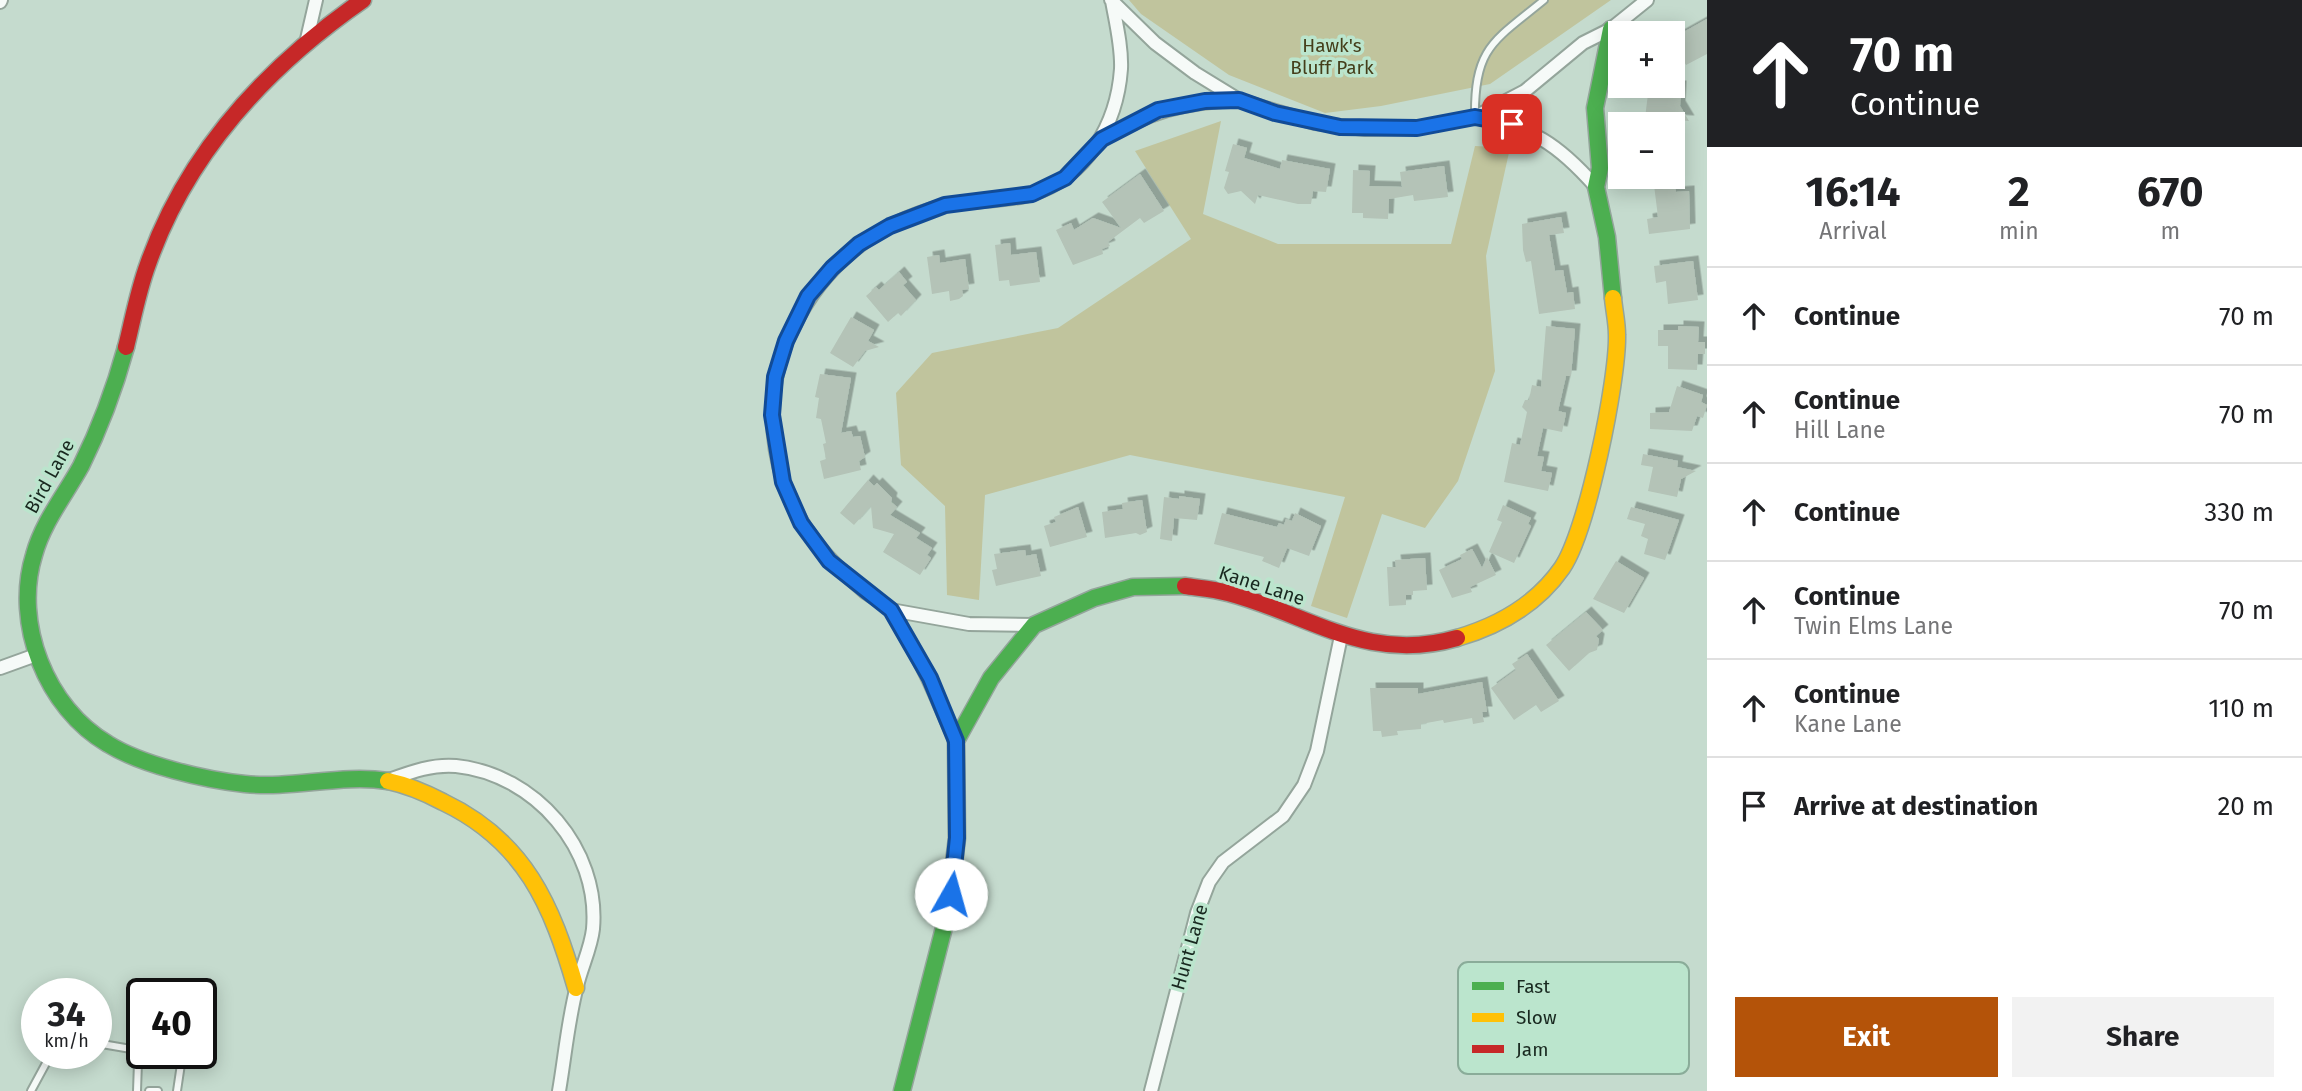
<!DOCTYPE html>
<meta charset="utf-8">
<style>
:root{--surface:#fff;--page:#f2f2f2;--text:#202124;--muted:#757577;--line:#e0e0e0;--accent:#b45309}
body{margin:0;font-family:"Fira Sans",sans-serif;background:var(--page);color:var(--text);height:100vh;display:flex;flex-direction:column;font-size:26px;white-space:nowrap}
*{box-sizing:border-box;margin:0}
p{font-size:23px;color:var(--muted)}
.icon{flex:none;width:38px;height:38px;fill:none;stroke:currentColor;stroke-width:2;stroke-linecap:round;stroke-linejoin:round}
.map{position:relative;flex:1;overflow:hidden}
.side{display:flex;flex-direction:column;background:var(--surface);width:595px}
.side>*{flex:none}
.banner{background:#202124;color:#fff;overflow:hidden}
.controls{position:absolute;left:1608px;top:21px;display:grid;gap:14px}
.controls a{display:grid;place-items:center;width:77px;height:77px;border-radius:0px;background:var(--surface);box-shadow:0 4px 18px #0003;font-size:35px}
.speed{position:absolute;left:21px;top:978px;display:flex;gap:14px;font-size:35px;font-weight:700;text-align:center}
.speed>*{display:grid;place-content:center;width:91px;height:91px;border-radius:50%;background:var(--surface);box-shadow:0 4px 18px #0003;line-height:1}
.speed small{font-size:18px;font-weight:400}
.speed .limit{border:4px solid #111;border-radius:10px;background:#fff;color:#111}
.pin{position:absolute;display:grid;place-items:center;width:60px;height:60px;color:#fff;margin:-30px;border-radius:14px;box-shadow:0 4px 10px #0006}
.me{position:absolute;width:77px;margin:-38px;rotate:7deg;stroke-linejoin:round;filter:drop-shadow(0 0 5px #0008)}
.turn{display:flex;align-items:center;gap:24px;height:147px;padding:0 28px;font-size:32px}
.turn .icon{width:91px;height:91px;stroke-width:2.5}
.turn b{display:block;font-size:49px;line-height:60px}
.eta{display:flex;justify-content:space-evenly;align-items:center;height:119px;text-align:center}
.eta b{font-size:42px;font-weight:700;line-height:49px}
.action{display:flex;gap:14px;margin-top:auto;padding:14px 28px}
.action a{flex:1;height:80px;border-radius:0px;background:var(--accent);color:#fff;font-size:28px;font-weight:700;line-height:80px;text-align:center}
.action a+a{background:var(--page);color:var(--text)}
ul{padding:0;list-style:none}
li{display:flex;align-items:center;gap:21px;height:98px;padding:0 28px;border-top:2px solid var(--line)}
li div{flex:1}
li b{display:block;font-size:26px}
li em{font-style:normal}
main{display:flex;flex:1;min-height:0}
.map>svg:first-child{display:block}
.green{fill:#c0c49d}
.building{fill:#b4c3b7;filter:url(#shadow)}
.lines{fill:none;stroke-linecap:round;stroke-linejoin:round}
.lane-casing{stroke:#94a59b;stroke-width:10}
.street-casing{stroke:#94a59b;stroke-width:16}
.fast-casing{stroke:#94a59b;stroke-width:19}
.slow-casing{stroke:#94a59b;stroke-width:19}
.jam-casing{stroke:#94a59b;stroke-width:19}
.lane{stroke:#f6faf8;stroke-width:6}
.street{stroke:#f6faf8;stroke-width:12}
.fast{stroke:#4caf50;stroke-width:16}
.slow{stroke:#ffc107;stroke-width:16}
.jam{stroke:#c62828;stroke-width:16}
.route-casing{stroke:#114b97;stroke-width:18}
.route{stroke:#1a73e8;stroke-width:12}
.labels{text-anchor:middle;stroke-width:7;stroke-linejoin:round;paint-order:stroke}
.park-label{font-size:19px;fill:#443e1a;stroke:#bbe5cd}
.street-label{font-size:19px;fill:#18281f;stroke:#bbe5cd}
.key{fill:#bbe5cd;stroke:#8aac99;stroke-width:2}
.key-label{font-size:19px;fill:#18281f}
</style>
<main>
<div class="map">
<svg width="1707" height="1091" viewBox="0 0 1707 1091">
<defs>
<filter id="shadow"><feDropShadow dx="5.5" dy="-5.5" stdDeviation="0" flood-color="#0004"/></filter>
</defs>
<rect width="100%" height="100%" fill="#c5dbce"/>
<path class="green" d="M 1129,0 L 1611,0 L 1490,84 L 1381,106 L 1325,113 L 1229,75 L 1141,14 Z
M 1221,121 L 1203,214 L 1278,244 L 1451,244 L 1475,146 L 1510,148 L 1486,256 L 1495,371 L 1458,481 L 1425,528 L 1382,514 L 1347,618 L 1311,606 L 1345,497 L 1130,455 L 985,495 L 979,600 L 947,595 L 945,506 L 901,465 L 896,393 L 932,353 L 1058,328 L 1191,239 L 1135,151 Z"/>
<path class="building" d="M 1707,19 L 1707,54 L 1686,65 L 1679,53 L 1673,56 L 1673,38 Z
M 1649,86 L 1681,86 L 1680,106 L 1689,121 L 1645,118 Z
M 1233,144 L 1247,148 L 1244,158 L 1280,169 L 1282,160 L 1330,169 L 1326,192 L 1313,191 L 1311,204 L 1298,204 L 1258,195 L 1255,204 L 1241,191 L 1228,194 L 1224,188 L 1229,172 L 1225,171 Z
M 1444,166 L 1448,197 L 1414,201 L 1413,195 L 1389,199 L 1388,219 L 1363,218 L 1363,213 L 1352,213 L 1353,170 L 1370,171 L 1369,186 L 1402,187 L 1400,172 Z
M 1140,174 L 1164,211 L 1144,223 L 1140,218 L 1108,242 L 1110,246 L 1102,249 L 1103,254 L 1073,265 L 1056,230 L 1071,223 L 1074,230 L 1093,218 L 1121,228 L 1102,202 Z
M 1653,177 L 1673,177 L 1676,192 L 1689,191 L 1690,229 L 1649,234 L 1647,219 L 1658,217 Z
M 1561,217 L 1564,233 L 1549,235 L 1555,271 L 1563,270 L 1567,293 L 1573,292 L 1575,309 L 1539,314 L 1531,261 L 1526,262 L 1523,250 L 1522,224 Z
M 1010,243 L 1011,255 L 1036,252 L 1040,282 L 1010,286 L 1009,280 L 999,281 L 995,245 Z
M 939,255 L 940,263 L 965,259 L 969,289 L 962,290 L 963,296 L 959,299 L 950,301 L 949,291 L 932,294 L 927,257 Z
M 1693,261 L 1698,300 L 1668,304 L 1666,281 L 1656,283 L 1654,266 Z
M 899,272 L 907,282 L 903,285 L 916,300 L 901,316 L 898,313 L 888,322 L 866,296 L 876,287 L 879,290 Z
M 851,317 L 874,330 L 868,341 L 879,347 L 865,351 L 853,367 L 830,353 Z
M 1546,326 L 1575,329 L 1571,376 L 1566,376 L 1558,411 L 1566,413 L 1562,432 L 1543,428 L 1537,456 L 1544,457 L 1541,471 L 1552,473 L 1548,491 L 1504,482 L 1512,443 L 1520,445 L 1527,412 L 1522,407 L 1525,400 L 1529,400 L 1532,385 L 1541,387 Z
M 1678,326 L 1699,327 L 1698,342 L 1705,342 L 1705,354 L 1698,354 L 1697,370 L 1668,369 L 1668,346 L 1658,346 L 1658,330 L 1678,330 Z
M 820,374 L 851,378 L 841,433 L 851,431 L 853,437 L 860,436 L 865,457 L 859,461 L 861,470 L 824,479 L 820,461 L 826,459 L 823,444 L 826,443 L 821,419 L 816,418 L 819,398 L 815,397 Z
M 1677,386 L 1703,395 L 1701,402 L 1707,405 L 1703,418 L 1697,416 L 1692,431 L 1650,429 L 1650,413 L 1669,412 Z
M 1643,454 L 1678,461 L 1677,467 L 1696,471 L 1681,479 L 1677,497 L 1648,491 L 1653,467 L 1641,465 Z
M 868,480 L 874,486 L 877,483 L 892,498 L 891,502 L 897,507 L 890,515 L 920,533 L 916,538 L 932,548 L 927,555 L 931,558 L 920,575 L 883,552 L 894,534 L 873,528 L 871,506 L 854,525 L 840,513 Z
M 1179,496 L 1200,499 L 1197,520 L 1174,518 L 1172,541 L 1160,539 L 1164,497 L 1179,499 Z
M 1142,500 L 1147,532 L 1140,535 L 1136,533 L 1105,538 L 1102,512 L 1123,509 L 1122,503 Z
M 1503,505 L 1531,518 L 1528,524 L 1531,526 L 1514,563 L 1489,552 L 1502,522 L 1497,520 Z
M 1078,507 L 1087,537 L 1050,547 L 1044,526 L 1056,522 L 1054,517 Z
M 1631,507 L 1679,520 L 1665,560 L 1644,554 L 1648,539 L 1641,536 L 1645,524 L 1627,519 Z
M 1222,513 L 1277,527 L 1279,523 L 1284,525 L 1286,519 L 1292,521 L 1295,513 L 1321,526 L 1309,556 L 1287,548 L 1279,568 L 1262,561 L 1264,557 L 1214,544 Z
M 1472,549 L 1482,568 L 1487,557 L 1496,575 L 1470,587 L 1472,592 L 1452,598 L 1439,570 L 1462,559 L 1460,555 Z
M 1025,550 L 1026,556 L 1036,554 L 1041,576 L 996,586 L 992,570 L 997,569 L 994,554 Z
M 1425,558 L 1427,590 L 1413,591 L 1413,595 L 1406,595 L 1406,605 L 1389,606 L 1387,567 L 1396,567 L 1395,560 Z
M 1616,561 L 1644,578 L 1624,613 L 1593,599 Z
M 1586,612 L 1603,630 L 1596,636 L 1599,639 L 1597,650 L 1589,653 L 1569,671 L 1546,645 Z
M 1527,654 L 1559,701 L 1541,712 L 1536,705 L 1514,720 L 1491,688 L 1516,670 L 1512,664 Z
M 1482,682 L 1487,712 L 1482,712 L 1484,722 L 1473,724 L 1472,718 L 1444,723 L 1443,720 L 1421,724 L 1421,729 L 1397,731 L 1398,735 L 1382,737 L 1381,731 L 1373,731 L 1370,688 L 1418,688 L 1418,694 Z"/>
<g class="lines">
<defs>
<path id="lane" d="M 1475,117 C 1474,47 1494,41 1544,0
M 96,1043 L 131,1049 L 138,1062 L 137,1091
M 171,1054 L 181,1064 L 177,1091
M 31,1091 L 51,1054
M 149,1091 L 158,1091"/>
<path id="street" d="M 1111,0 L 1155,43 L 1195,73 L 1239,100 L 1315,123 L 1365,129 L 1417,128 L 1475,117 L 1525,91 L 1583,43 L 1611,29 L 1647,0
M 0,2 L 1,0
M 307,39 L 316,0
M 1475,117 C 1532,127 1558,144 1596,187
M 1102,139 C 1150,112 1183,102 1237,100
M 891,610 L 969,624 L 1034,625
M 0,668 L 36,655
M 956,741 C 939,706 927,670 906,637 C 901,629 897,616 890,609 C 883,602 872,597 864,591 C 828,560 799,529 784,483 C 767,432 769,376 793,328 C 823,266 875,223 943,206 C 971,199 1003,203 1032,194 C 1087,177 1117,124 1121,69 C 1122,47 1116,23 1112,1
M 389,780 C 411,772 432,764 456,766 C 535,774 600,849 593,929 C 591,948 581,968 577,986 C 568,1020 565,1056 559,1091
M 1151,1091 L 1197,913 L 1209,882 L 1223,862 L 1283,816 L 1304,785 L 1317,751 L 1341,636"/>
<path id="fast" d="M 1611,29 L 1595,108 L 1600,168 L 1596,187 L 1607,237 L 1613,298
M 126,347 C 115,387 100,428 81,466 C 65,495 43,522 34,555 C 13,623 46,708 108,744 C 142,765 205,780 245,784 C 293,789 340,774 388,781
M 902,1091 L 948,912 L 957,838 L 956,741 L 991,678 L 1034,625 L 1094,598 L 1133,587 L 1185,586"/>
<path id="slow" d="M 1457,638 C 1498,626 1537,604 1562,568 C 1587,532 1618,380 1617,335 C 1617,322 1614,310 1613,298
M 388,781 C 407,785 426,793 443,802 C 525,841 552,905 576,988"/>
<path id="jam" d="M 126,347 C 133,319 138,291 148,264 C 187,153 268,66 363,0
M 1185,586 C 1199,588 1214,589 1228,593 C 1309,614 1367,664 1457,638"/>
</defs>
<use href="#lane" class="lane-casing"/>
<use href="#street" class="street-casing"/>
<use href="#fast" class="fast-casing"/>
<use href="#slow" class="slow-casing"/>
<use href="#jam" class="jam-casing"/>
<use href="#lane" class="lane"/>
<use href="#street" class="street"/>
<use href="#fast" class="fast"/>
<use href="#slow" class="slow"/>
<use href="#jam" class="jam"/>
</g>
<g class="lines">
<defs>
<path id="route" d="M 951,894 L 957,838 L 956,741 L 930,678 L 891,610 L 829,561 L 801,523 L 783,482 L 772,415 L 775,377 L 786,341 L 808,296 L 832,268 L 859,244 L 890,226 L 945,205 L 1032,194 L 1065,178 L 1102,139 L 1158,110 L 1205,101 L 1239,100 L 1275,113 L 1340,127 L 1417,128 L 1475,117 L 1512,124"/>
</defs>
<use href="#route" class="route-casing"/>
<use href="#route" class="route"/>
</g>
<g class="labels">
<g class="park-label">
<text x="1332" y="52">Hawk's<tspan x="1332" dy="22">Bluff Park</tspan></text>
</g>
<g class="street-label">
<text transform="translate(49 476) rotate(-61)" y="7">Bird Lane</text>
<text transform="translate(1262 585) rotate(18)" y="7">Kane Lane</text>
<text transform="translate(1189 947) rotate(-74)" y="7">Hunt Lane</text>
</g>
</g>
<rect x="1458" y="962" width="231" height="112" rx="10" class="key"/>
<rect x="1472" y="982" width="32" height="8" fill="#4caf50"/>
<rect x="1472" y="1013" width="32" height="9" fill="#ffc107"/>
<rect x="1472" y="1045" width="32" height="8" fill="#c62828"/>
<g class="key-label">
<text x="1516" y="993">Fast</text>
<text x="1516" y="1024">Slow</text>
<text x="1516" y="1056">Jam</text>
</g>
</svg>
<div class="controls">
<a>+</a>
<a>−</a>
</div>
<div class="speed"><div>34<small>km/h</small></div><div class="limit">40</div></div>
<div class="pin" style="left:1512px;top:124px;background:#d93025"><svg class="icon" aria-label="arrive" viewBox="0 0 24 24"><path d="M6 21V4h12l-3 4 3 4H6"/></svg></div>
<svg class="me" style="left:951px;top:894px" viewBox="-20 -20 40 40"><circle r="19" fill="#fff"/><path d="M0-13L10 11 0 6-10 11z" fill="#1a73e8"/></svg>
</div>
<section class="side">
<div class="banner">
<div class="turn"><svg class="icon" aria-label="ahead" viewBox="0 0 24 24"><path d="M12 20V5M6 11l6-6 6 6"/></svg><div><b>70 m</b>Continue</div></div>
</div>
<div class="eta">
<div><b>16:14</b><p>Arrival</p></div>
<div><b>2</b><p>min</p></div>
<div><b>670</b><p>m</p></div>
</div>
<ul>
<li><svg class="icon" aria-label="ahead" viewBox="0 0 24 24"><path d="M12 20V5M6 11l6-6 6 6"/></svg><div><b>Continue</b></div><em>70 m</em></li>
<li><svg class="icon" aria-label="ahead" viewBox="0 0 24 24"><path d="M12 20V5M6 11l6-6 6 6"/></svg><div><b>Continue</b><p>Hill Lane</p></div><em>70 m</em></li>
<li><svg class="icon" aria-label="ahead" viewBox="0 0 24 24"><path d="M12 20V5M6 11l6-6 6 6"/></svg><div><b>Continue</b></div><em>330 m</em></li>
<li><svg class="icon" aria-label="ahead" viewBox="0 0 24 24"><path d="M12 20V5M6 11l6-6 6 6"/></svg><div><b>Continue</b><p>Twin Elms Lane</p></div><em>70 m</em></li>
<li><svg class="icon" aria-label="ahead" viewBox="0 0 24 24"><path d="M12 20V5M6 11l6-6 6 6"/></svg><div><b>Continue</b><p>Kane Lane</p></div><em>110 m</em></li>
<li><svg class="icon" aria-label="arrive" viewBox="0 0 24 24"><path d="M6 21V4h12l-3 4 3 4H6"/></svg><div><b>Arrive at destination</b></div><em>20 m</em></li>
</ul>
<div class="action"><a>Exit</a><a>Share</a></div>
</section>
</main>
